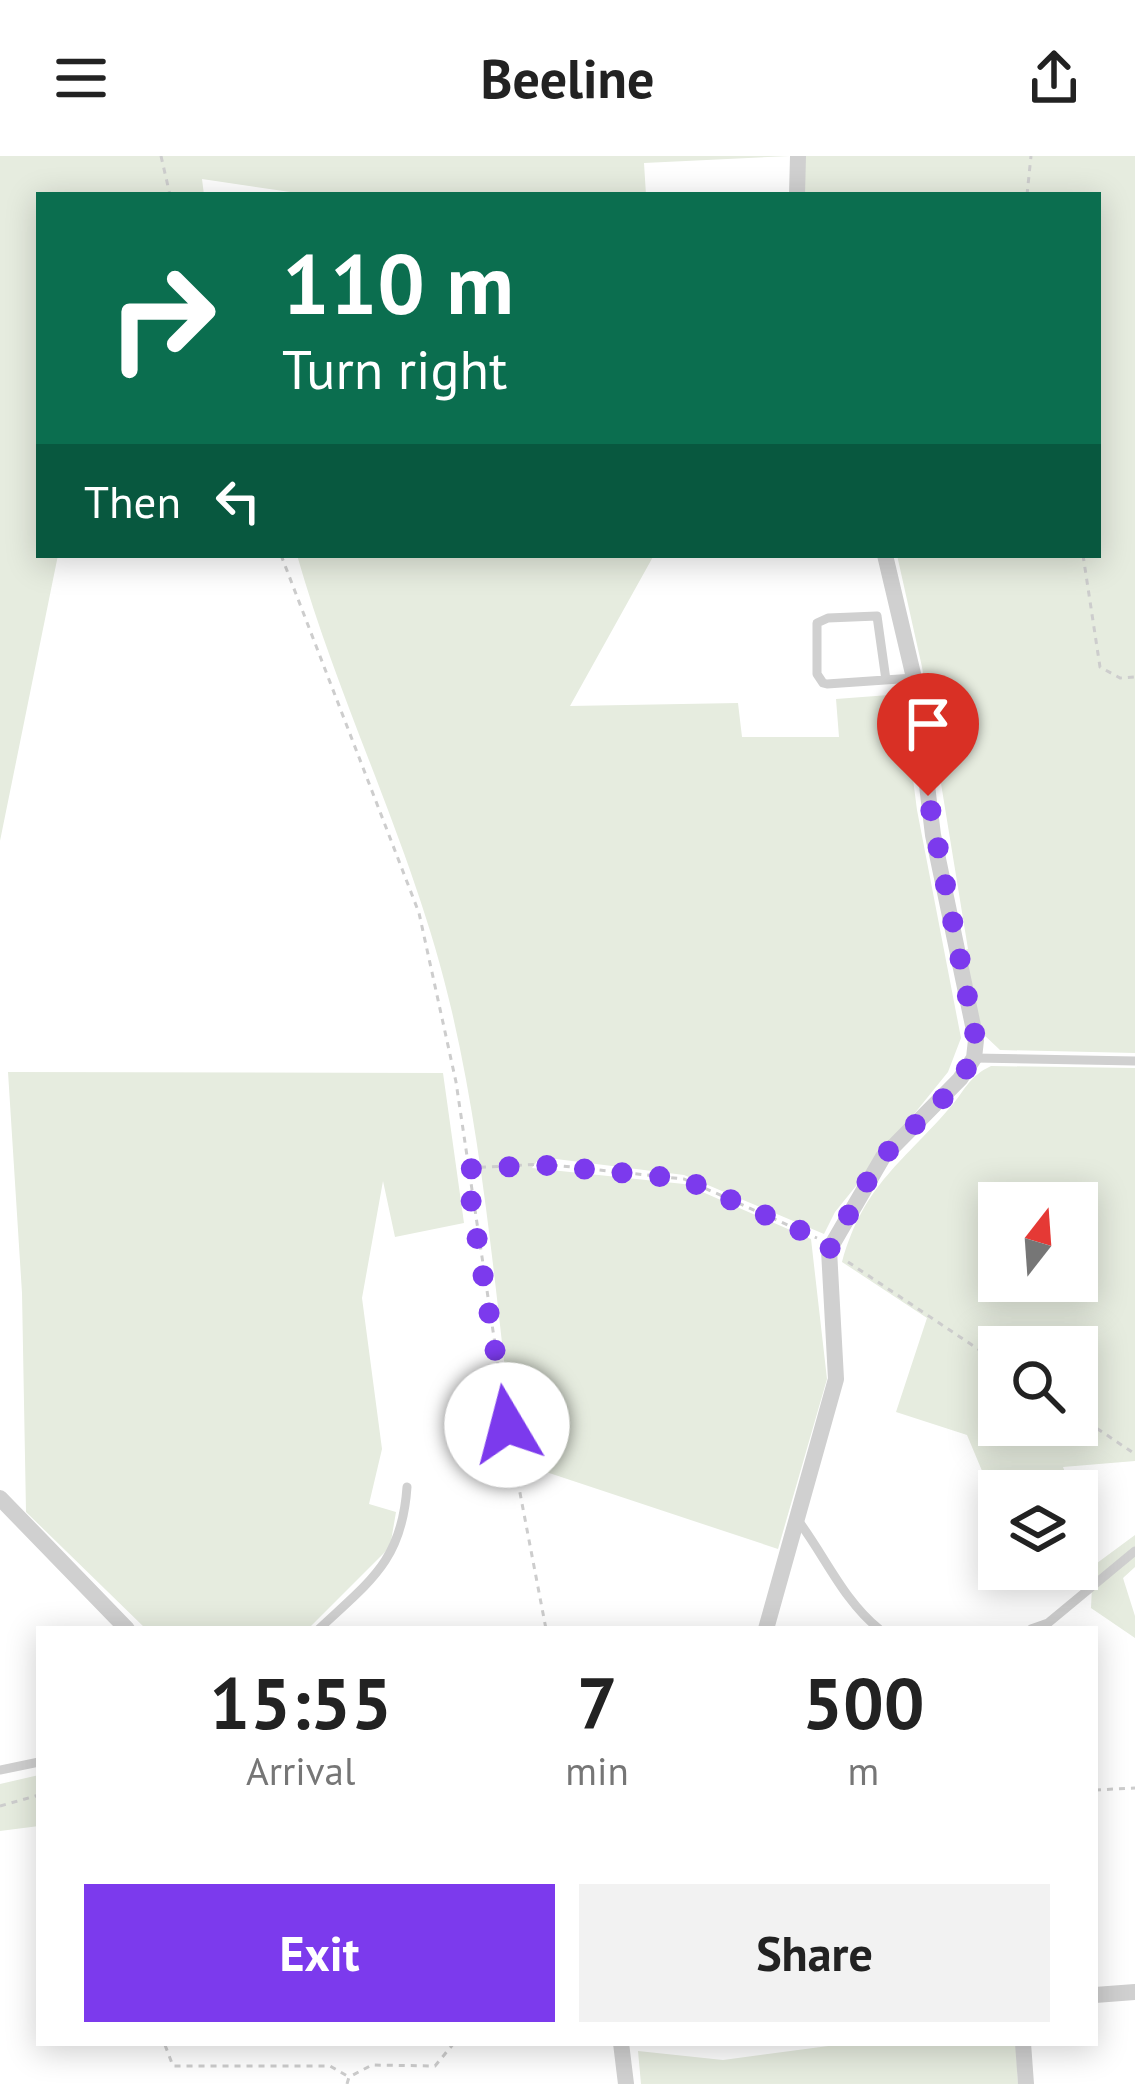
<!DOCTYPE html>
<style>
:root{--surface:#fff;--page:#f2f2f2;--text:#222;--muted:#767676;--accent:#7c3aed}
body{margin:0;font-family:"PT Sans",sans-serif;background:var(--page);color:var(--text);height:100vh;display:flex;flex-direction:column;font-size:45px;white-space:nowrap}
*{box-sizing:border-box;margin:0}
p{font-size:39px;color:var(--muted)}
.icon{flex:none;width:66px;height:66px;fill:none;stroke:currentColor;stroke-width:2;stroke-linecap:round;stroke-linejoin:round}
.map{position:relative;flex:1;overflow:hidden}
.drawer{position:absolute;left:36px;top:1470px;width:1062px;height:420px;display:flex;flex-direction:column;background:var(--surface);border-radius:0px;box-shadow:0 6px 30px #0003}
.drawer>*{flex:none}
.banner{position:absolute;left:36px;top:36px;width:1065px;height:366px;border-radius:0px;box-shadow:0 6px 30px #0003;background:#0b6e4f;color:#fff;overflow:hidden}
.needle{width:78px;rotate:17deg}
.controls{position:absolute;left:978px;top:1026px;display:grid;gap:24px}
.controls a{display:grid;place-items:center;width:120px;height:120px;border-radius:0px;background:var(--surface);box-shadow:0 6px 30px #0003;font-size:60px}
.pin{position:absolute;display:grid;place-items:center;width:102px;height:102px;color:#fff;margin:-123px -51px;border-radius:50% 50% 50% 0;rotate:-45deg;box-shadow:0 0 12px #0007}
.pin .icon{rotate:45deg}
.me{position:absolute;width:132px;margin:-66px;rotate:352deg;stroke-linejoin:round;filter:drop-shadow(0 0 9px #0008)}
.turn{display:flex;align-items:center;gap:42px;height:252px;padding:0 48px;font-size:54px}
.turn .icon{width:156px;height:156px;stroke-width:2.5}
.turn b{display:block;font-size:84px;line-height:102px}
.then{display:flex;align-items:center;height:114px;padding:0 48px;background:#0003;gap:24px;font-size:45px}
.eta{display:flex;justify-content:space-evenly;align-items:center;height:204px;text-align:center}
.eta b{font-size:72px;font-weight:700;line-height:84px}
.cta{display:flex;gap:24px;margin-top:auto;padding:24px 48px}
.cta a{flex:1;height:138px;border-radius:0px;background:var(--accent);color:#fff;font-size:48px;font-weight:700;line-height:138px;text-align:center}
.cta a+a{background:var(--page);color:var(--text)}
header{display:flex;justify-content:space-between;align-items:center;height:156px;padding:0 48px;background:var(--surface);font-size:54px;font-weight:700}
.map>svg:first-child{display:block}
.green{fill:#e6ecdf;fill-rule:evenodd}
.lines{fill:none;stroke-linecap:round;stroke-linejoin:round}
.path{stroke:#cdcdcd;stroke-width:3;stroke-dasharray:6 6;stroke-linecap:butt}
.lane{stroke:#d0d0d0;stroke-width:9}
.street{stroke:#d0d0d0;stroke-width:16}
.route{stroke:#7c3aed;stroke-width:21;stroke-dasharray:0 37.8}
</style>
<header><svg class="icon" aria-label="menu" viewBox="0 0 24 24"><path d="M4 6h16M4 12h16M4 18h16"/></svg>Beeline<svg class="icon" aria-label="share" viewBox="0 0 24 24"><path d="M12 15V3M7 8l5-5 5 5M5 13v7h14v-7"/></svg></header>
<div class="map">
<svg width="1135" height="1928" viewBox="0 0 1135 1928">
<rect width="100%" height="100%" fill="#fff"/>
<path class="green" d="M 0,0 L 790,0 L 644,7 L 646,39 L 311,39 L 202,23 L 204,39 L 39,39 L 39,399 L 58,399 L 0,685 Z
M 798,0 L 1135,0 L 1135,897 L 1000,894 L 982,877 L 957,796 L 968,793 L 922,511 L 897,399 L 1098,399 L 1098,39 L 797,39 Z
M 297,399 L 654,399 L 570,550 L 738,547 L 742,581 L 839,581 L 836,543 L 902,538 L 917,654 L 961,882 L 948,916 L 835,1056 L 824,1078 L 684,1019 L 540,1001 L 532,1012 L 684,1028 L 811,1083 L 827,1223 L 778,1393 L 516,1306 C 497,1157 486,1003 452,856 C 416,698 341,554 297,399 Z
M 991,910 L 1135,912 L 1135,1305 L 1063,1311 L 1072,1335 L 999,1335 L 998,1353 L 967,1279 L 896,1256 L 927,1162 L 842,1106 C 864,1027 904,1006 953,948 C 966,932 970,920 991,910 ZM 999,1047 L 1077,1047 L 1077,1125 L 999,1125 ZM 999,1191 L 1077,1191 L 1077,1269 L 999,1269 Z
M 8,916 L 443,917 L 464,1067 L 395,1081 L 383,1025 L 362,1142 L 382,1293 L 369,1348 L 396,1356 L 390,1391 L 308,1473 L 146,1473 L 26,1356 L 22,1137 Z
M 1135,1379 L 1135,1411 L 1123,1422 L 1135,1460 L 1135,1482 L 1091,1452 L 1093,1410 Z
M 39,1619 L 39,1670 L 0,1675 L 0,1628 Z
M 851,1887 L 1011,1887 L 1016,1890 L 1018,1928 L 641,1928 L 638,1895 L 723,1904 Z"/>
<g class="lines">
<path class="path" d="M 161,0 L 170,39
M 1027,39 L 1031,0
M 281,399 L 419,757 L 456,926 L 507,1269 L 546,1473
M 1083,399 L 1100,511 L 1120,522 L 1135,521
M 468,1012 L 543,1008 L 684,1023 L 817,1082
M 848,1106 L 999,1207
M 1077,1259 L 1135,1298
M 1095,1634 L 1135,1632
M 0,1650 L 39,1639
M 165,1889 L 173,1910 L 330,1910 L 349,1921
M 347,1928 L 349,1921 L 372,1909 L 435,1910 L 454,1887"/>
<path class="lane" d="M 886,524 L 877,460 L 828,462 L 817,467 L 817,518 L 823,527 L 827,528 L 914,522
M 974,902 L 1135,905
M 797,1363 C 825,1400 843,1444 879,1473
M 319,1473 C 370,1425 402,1405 407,1331
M 1031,1473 L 1048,1467 L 1135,1395
M 0,1614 L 39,1606"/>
<path class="street" d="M 797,39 L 798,0
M 0,1342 L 127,1473
M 766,1473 L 836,1223 L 829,1094 L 883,1001 L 960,923 L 974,902 L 976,884 L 933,679 L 914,522 L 885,399
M 1095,1839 L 1135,1836
M 621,1887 L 626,1928
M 1023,1887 L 1026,1928"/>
</g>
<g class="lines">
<path class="route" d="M 507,1269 L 466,1013 L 543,1009 L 684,1023 L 815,1081 L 829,1094 C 847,1064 862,1030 883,1002 C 912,963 970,935 976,884 L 928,640"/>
</g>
</svg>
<div class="controls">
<a><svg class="needle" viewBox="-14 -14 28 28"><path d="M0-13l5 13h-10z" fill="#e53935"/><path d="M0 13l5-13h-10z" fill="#767676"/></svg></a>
<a><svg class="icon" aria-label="search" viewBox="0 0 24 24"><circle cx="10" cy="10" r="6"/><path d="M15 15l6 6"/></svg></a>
<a><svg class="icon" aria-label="layers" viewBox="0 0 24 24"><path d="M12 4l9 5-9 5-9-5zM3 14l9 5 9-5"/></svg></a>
</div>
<div class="pin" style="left:928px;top:640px;background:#d93025"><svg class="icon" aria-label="arrive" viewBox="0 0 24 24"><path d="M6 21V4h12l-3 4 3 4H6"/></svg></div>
<svg class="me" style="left:507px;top:1269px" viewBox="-20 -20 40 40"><circle r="19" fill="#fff"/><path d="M0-13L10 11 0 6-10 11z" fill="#7c3aed"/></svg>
<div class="banner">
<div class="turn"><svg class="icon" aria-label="right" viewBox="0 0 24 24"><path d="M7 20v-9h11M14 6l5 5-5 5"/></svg><div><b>110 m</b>Turn right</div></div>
<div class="then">Then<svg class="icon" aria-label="left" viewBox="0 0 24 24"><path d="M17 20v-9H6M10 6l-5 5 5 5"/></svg></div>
</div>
<section class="drawer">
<div class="eta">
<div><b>15:55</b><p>Arrival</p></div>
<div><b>7</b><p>min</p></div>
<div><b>500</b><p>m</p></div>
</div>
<div class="cta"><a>Exit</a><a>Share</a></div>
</section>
</div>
